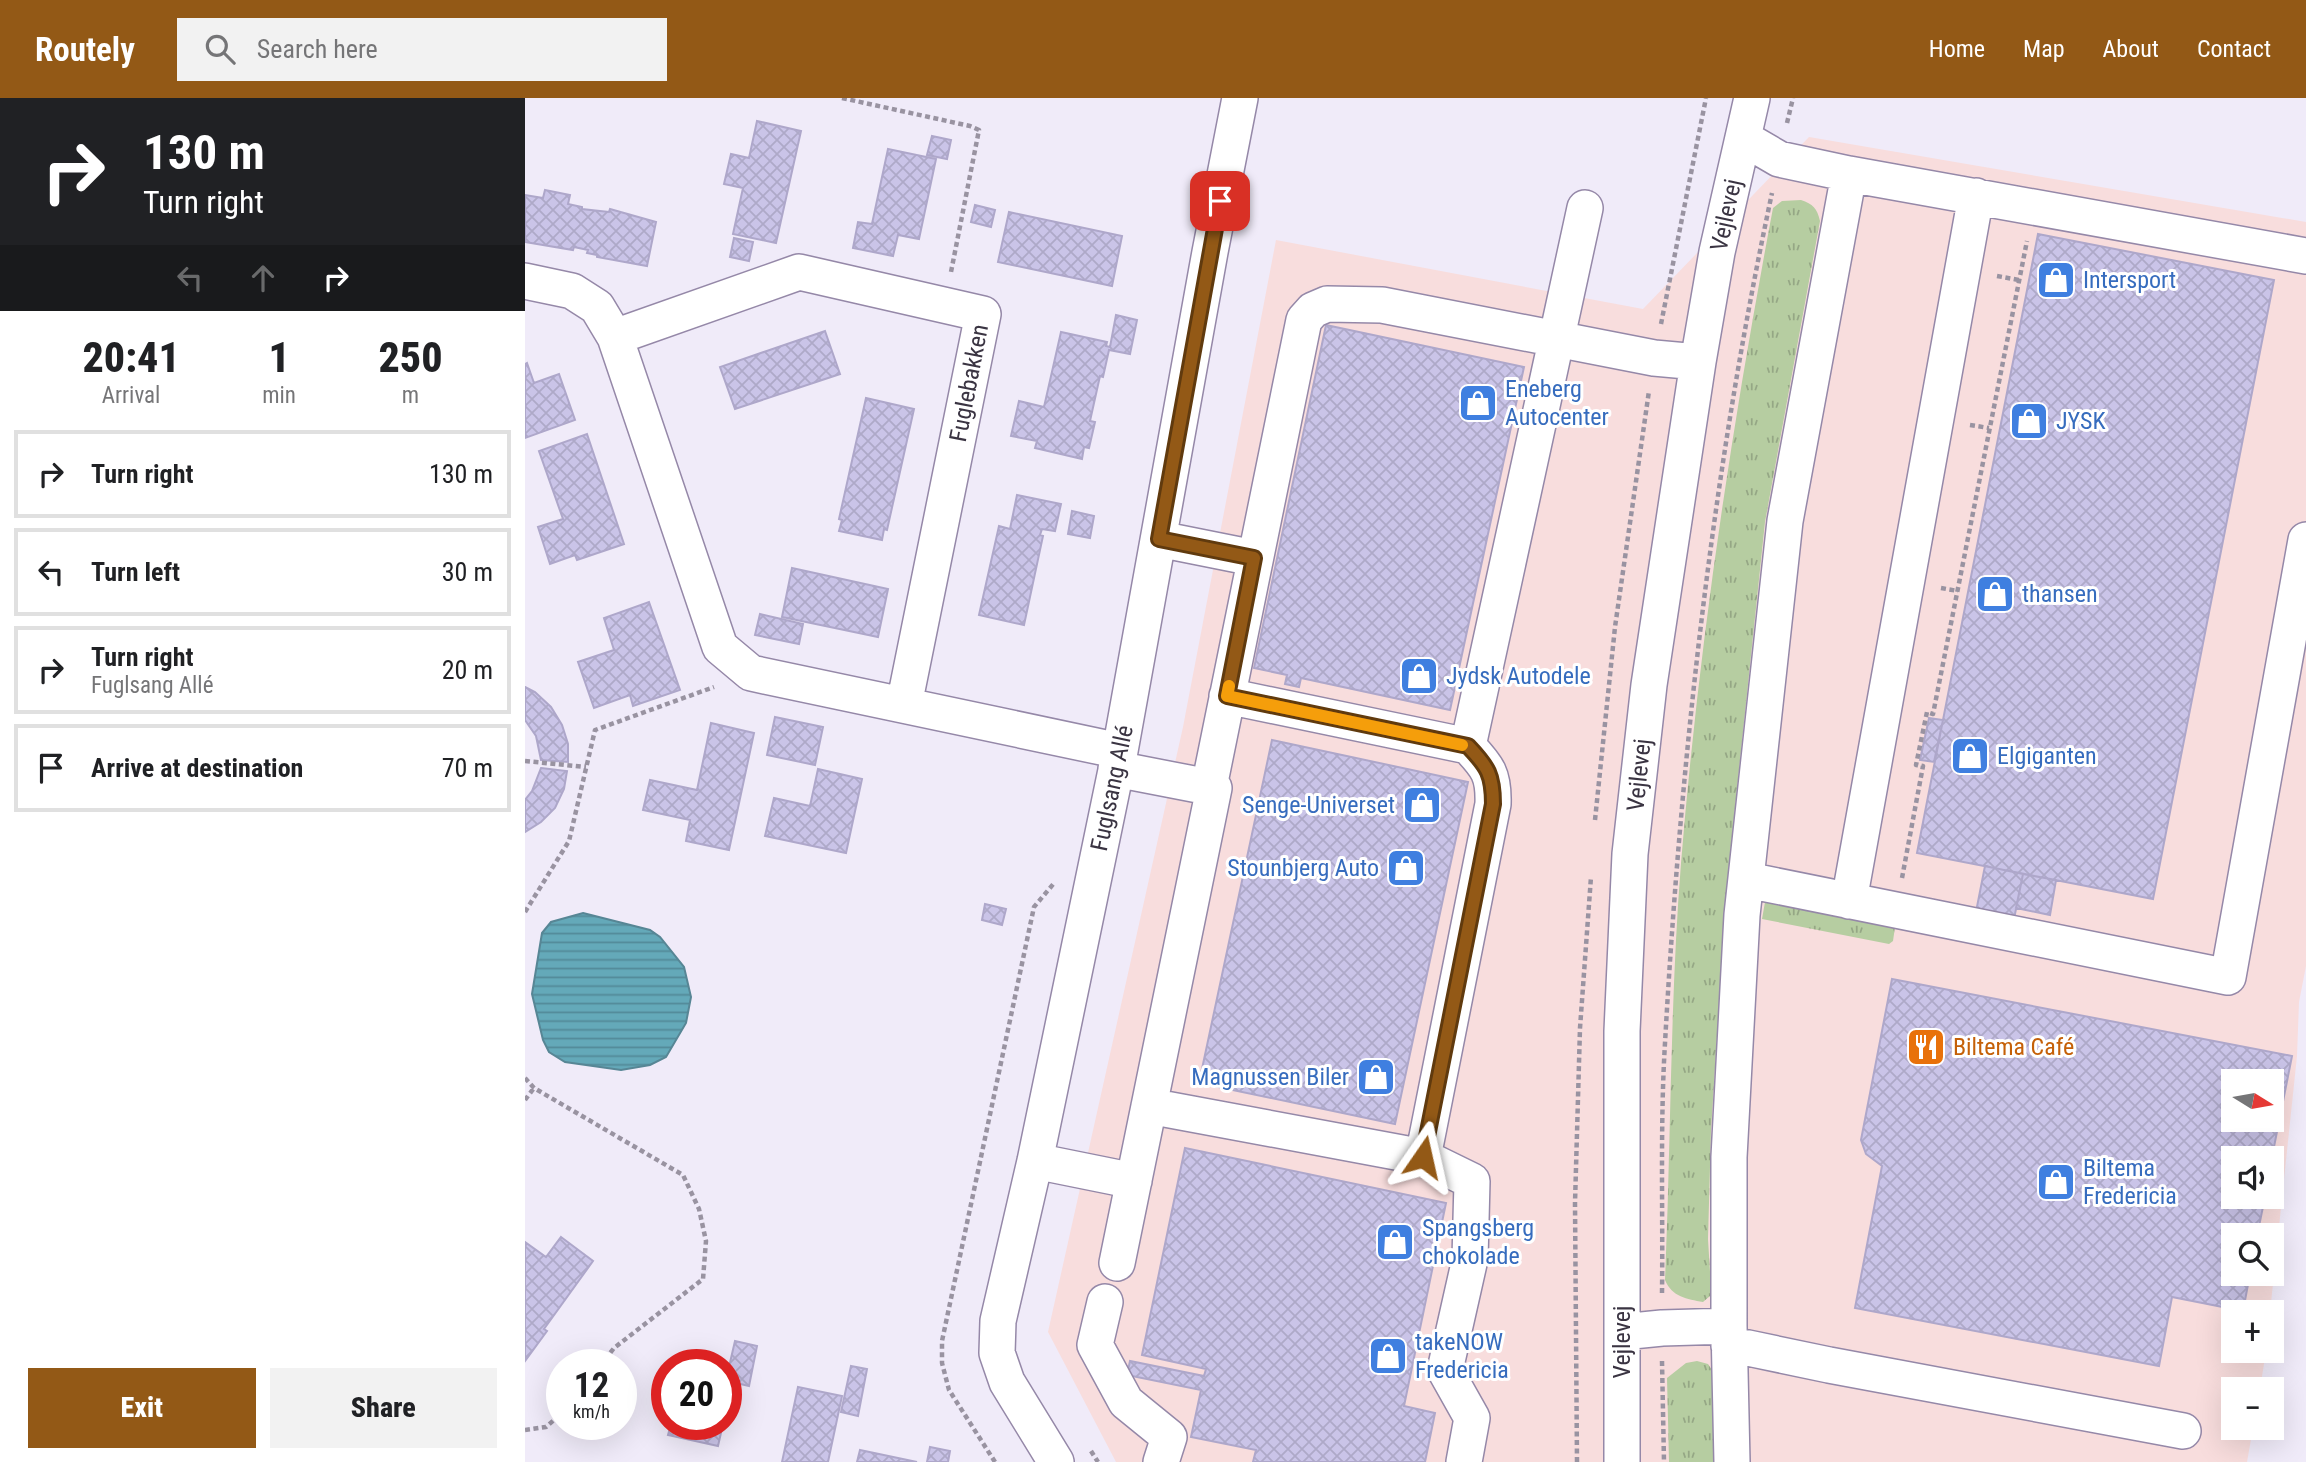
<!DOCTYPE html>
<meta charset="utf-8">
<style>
:root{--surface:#fff;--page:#f2f2f2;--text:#202124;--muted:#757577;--line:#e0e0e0;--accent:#935916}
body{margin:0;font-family:"Roboto Condensed",sans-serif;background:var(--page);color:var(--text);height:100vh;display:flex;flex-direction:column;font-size:26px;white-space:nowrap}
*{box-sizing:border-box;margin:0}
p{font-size:23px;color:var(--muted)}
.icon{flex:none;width:38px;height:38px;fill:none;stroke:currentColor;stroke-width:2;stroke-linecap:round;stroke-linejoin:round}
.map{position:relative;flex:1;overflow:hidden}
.panel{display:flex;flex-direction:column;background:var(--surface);width:525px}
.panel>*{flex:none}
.guide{background:#202124;color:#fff;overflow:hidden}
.needle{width:46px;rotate:101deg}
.tools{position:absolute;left:1696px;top:971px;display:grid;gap:14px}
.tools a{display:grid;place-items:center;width:63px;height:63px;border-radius:0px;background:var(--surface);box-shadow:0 7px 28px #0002;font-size:35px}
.speed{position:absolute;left:21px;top:1251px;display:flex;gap:14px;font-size:35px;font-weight:700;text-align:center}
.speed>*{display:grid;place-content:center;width:91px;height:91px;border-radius:50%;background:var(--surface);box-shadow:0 7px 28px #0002;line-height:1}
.speed small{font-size:18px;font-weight:400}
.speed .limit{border:10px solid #d22;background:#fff;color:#111}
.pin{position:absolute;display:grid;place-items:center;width:60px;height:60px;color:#fff;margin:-30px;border-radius:14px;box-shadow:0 4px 10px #0006}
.me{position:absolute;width:77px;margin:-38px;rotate:11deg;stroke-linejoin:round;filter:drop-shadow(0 0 5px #0008)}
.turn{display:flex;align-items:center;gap:24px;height:147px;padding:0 28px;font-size:32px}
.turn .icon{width:91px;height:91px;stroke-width:2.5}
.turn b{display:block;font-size:49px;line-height:60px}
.lanes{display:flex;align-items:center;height:66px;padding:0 28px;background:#0003;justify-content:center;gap:35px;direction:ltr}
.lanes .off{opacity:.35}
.eta{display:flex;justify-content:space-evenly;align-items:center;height:119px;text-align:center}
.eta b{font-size:42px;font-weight:800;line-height:49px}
.primary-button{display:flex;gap:14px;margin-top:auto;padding:14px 28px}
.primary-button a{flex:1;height:80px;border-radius:0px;background:var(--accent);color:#fff;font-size:28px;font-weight:800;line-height:80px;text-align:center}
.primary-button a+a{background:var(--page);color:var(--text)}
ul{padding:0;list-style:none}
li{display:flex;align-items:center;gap:21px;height:88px;margin:0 14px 10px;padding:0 14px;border:4px solid var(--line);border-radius:0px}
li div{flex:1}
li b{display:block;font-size:26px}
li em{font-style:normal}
header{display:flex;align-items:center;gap:42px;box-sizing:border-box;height:98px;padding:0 35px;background:var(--accent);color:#fff}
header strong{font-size:33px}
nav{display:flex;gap:38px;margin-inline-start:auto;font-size:24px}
.search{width:490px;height:63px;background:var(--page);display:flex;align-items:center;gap:18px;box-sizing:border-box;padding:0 24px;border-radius:0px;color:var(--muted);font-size:26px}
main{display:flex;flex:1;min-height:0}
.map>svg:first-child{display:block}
.commercial{fill:#f8dddd;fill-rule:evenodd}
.grass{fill:url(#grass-tufts)}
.water{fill:url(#water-rules);stroke:#578695;stroke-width:2}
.building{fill:url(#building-cross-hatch);stroke:#aea7ca;stroke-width:2;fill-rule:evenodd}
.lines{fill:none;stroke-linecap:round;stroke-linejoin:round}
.minor-casing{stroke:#9588a8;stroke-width:38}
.path{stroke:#9993a1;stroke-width:4.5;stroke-dasharray:5 3.5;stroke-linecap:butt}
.minor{stroke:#fff;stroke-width:35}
.route-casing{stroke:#603a0e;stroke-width:18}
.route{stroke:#935916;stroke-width:12}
.slow{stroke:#f59e0b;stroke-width:12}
.labels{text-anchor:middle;stroke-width:6;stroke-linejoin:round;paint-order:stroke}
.street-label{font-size:24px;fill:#3a3442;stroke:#fff}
.shop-label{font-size:24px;fill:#366cbe;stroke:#fff;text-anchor:start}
.food-label{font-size:24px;fill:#c56008;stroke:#fff;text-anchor:start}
</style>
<header>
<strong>Routely</strong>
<div class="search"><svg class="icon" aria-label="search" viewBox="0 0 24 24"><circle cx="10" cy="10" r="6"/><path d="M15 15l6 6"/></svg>Search here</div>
<nav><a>Home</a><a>Map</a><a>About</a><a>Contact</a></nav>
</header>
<main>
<section class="panel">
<div class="guide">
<div class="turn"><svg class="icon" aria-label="right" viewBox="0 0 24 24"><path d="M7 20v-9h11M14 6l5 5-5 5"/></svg><div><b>130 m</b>Turn right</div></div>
<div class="lanes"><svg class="icon off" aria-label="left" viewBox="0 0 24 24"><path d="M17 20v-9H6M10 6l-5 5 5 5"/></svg><svg class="icon off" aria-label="ahead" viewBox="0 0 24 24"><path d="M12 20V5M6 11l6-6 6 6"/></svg><svg class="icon" aria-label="right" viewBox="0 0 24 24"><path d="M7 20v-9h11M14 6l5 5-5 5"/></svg></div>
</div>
<div class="eta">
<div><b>20:41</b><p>Arrival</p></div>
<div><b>1</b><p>min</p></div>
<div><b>250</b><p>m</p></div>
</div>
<ul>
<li><svg class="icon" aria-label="right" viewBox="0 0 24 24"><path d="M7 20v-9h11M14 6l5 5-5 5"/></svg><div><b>Turn right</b></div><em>130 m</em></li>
<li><svg class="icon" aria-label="left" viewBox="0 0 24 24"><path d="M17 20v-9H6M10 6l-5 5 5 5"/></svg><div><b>Turn left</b></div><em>30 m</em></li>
<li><svg class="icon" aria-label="right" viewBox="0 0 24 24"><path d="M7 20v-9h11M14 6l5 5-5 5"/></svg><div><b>Turn right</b><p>Fuglsang Allé</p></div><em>20 m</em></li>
<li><svg class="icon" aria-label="arrive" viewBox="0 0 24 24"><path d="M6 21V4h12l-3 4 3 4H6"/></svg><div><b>Arrive at destination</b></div><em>70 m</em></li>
</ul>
<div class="primary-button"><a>Exit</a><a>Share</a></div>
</section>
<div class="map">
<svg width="1781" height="1364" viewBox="0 0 1781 1364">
<defs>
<pattern id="grass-tufts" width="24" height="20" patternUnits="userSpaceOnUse" patternTransform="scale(1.75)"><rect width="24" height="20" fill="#b6cda1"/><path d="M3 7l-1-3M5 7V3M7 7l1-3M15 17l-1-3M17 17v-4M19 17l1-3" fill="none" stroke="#95a785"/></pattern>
<pattern id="water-rules" width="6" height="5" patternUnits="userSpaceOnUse" patternTransform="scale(1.75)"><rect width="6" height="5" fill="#64a9b9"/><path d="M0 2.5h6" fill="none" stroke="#538a98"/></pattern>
<pattern id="building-cross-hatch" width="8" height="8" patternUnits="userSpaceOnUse" patternTransform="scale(1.75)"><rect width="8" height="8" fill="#cac4e8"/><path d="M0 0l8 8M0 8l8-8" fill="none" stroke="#aea9c8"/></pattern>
</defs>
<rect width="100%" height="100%" fill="#f0ebf9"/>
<path class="commercial" d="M 1284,39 L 1781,124 L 1781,868 L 1774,904 L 1772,958 L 1745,1214 L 1708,1214 L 1708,1253 L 1741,1253 L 1735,1291 L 1708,1292 L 1708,1330 L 1728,1330 L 1722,1364 L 591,1364 L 523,1234 L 658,629 L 751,142 L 1118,211 ZM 1708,984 L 1746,984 L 1746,1022 L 1708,1022 ZM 1708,1060 L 1746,1060 L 1746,1099 L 1708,1099 ZM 1708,1138 L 1746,1138 L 1746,1176 L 1708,1176 Z"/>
<path class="grass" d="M 1276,102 C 1288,106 1292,110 1295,123 L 1240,424 L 1201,796 L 1186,1033 L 1183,1141 L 1186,1190 L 1185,1198 L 1178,1204 C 1162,1201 1147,1199 1140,1182 C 1146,1043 1145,904 1156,765 C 1174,545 1207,327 1248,110 L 1257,103 Z
M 1240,804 L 1370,829 L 1368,843 L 1364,846 L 1237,821 Z
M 1172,1263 L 1183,1266 L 1187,1272 L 1189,1364 L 1144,1364 L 1142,1280 L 1161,1265 Z"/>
<path class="water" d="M 58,815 L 125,832 L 135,839 L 159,869 L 166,899 L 161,925 L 141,959 L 125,967 L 96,972 L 40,964 L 24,954 L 18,942 L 7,896 L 17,835 L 26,824 Z"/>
<path class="building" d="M 232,23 L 276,33 L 251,145 L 208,136 L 218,90 L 199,86 L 206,56 L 224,60 Z
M 407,38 L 426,42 L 422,61 L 402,57 Z
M 363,51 L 411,61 L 394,141 L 373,137 L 368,158 L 328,150 L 333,124 L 347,126 Z
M 20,92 L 45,97 L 43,106 L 57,109 L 57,111 L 84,114 L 85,111 L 131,124 L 122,168 L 72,159 L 72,157 L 62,155 L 63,152 L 49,149 L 48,152 L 0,144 L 0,97 L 18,100 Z
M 450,107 L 470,112 L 466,129 L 446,124 Z
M 484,114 L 597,138 L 587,188 L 473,164 Z
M 1513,136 L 1749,182 L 1628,801 L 1392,755 Z
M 209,140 L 228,144 L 224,163 L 205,159 Z
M 591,217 L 612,222 L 605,256 L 584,252 L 578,279 L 575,278 L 565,323 L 570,324 L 564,350 L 559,349 L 557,361 L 510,350 L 512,343 L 486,338 L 494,303 L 519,309 L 536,234 L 582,244 L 581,248 L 585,249 Z
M 801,227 L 999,269 L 925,612 L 776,580 L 774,589 L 760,586 L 762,577 L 729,570 Z
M 300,233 L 315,276 L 210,311 L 195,269 Z
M 2,265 L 9,285 L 34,276 L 50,322 L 0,340 L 0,266 Z
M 341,300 L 389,311 L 362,432 L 359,431 L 357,442 L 314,433 L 317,422 L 314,421 Z
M 62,336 L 99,446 L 52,462 L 50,457 L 25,466 L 13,429 L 38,421 L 14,353 Z
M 492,397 L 536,406 L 530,433 L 517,431 L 515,437 L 518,438 L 499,527 L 454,517 L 474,428 L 485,431 Z
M 547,413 L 569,418 L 565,440 L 543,436 Z
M 267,470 L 363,491 L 353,539 L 257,519 Z
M 124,504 L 155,592 L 108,608 L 105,597 L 69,610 L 53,564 L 89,552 L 79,520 Z
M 235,516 L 278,526 L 274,546 L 230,537 Z
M 0,589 L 10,594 L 26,609 L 37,627 L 43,646 L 43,664 L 16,662 L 11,638 L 0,622 Z
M 250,619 L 298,629 L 290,667 L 242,657 Z
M 1404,620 L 1418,622 L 1409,664 L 1395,662 Z
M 186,625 L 229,635 L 204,752 L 161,743 L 165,722 L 118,712 L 125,682 L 172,692 Z
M 747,642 L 943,684 L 870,1026 L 674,985 Z
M 16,670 L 42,673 L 39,691 L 30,710 L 16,724 L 0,734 L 0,702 L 7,693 Z
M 293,671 L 337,681 L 321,755 L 240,738 L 249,700 L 285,708 Z
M 1460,768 L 1498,776 L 1488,826 L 1450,819 Z
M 1498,776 L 1531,782 L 1525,817 L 1491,810 Z
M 460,806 L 481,811 L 477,827 L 457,822 Z
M 1367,881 L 1767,958 L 1746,1064 L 1746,1060 L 1708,1060 L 1708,1099 L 1740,1099 L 1732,1138 L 1708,1138 L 1708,1176 L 1725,1176 L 1718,1213 L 1647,1199 L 1634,1268 L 1330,1210 L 1357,1068 L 1341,1056 L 1336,1042 ZM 1708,984 L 1746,984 L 1746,1022 L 1708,1022 Z
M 660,1050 L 921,1105 L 879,1308 L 910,1315 L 900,1364 L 728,1364 L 731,1352 L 666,1339 L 676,1292 L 602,1277 L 605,1263 L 679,1278 L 681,1271 L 617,1257 Z
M 36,1139 L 68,1163 L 19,1231 L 22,1233 L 0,1263 L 0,1144 L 21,1159 Z
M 210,1243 L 232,1248 L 224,1288 L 207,1284 L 201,1310 L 201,1269 L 204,1269 Z
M 160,1260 L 194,1267 L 159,1267 Z
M 326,1268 L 342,1271 L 333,1318 L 316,1314 Z
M 273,1289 L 317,1298 L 303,1364 L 257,1364 Z
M 146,1326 L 198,1326 L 193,1348 L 143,1337 Z
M 405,1349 L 425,1353 L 423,1364 L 402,1364 Z
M 335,1352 L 392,1364 L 332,1364 Z"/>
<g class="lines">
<defs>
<path id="minor" d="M 1218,40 L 1254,61 L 1324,76 L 1781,158
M 0,183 L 47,193 L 72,209 L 90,239 L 195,549 L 226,575 L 595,653
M 90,239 L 274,174 L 458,216 L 379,607
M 634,441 L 729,460
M 702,598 L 943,648
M 591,671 L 684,689
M 1222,782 L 1703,879 L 1781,442
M 1324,803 L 1451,98
M 624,1008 L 898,1059 L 947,1083 L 945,1161 L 920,1272 L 947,1320 L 939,1364
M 898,1059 L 968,706 C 969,677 963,669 943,648 L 1060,110
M 510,1063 L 609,1083
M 592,1165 L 689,690 L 684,689 L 779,222 L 788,212 L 802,206 L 857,207 L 1129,260 L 1173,264
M 580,1204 L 570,1247 L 601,1304 L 644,1339 L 636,1364
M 1097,1234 L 1137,1230 L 1204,1228
M 1204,1248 L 1223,1250 L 1304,1267 L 1658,1333
M 531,1364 L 482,1284 L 472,1255 L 473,1223 L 510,1063 L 595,653 L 685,154 L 715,0
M 1097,1364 L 1097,933 L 1105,756 L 1124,587 L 1173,264 L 1192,154 L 1227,0
M 1207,1364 L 1204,1228 L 1204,1059 L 1217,817 L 1260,423 L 1324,76"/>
</defs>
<use href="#minor" class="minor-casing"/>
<path class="path" d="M 317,0 L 445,28 L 454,32 L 426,174
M 1262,25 L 1268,0
M 1472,178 L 1494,182
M 1136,226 L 1181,0
M 1445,327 L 1464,330
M 1416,490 L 1433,493
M 0,663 L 61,669
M 1070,722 L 1090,529 L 1124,293
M 1377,780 L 1398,668 L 1391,667 L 1402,614 L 1408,616 L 1502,143
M 0,814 L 44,743 L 70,632 L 189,589
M 0,980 L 9,990 L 158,1077 L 174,1111 L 181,1143 L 178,1181 L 89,1250 L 76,1267
M 0,1002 L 9,990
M 1137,1195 C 1138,1112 1135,1028 1140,945 C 1156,660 1187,375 1247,95
M 1137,1263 L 1139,1364
M 0,1332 L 21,1329 L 37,1315
M 566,1353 L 573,1364
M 470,1364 L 424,1292 L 417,1265 L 417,1243 L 509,809 L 530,784
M 1052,1364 L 1050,1105 L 1055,930 L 1066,779"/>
<use href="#minor" class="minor"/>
</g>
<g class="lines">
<defs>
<path id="route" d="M 695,103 L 634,441 L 729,460 L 702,598 L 943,648 C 963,669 968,677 968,706 L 898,1059"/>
</defs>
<use href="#route" class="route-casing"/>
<use href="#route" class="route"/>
<path class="slow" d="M 704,588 L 702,598 L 937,647"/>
</g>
<defs>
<symbol id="shop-square" viewBox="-11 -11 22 22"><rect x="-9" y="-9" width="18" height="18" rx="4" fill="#3f7fe0" stroke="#fff"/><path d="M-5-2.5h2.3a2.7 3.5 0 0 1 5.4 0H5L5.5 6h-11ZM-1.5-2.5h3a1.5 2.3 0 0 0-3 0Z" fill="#fff"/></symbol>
<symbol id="restaurant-square" viewBox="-11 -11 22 22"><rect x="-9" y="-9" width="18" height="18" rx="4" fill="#e8710a" stroke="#fff"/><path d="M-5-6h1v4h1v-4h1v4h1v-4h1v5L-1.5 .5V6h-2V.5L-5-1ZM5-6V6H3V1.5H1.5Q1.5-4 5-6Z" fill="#fff"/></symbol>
</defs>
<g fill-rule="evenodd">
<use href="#shop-square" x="1509" y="160" width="44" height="44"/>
<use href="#shop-square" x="931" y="283" width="44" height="44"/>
<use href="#shop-square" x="1482" y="301" width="44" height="44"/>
<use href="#shop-square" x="1448" y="474" width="44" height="44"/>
<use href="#shop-square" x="872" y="556" width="44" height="44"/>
<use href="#shop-square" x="1423" y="636" width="44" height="44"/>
<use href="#shop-square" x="875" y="685" width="44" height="44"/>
<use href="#shop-square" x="859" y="748" width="44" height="44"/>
<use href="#restaurant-square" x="1379" y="927" width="44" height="44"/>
<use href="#shop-square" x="829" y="957" width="44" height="44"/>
<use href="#shop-square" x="1509" y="1062" width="44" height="44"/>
<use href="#shop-square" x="848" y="1122" width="44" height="44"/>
<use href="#shop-square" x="841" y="1236" width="44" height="44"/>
</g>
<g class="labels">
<g class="street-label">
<text transform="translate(1201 117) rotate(-78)" y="8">Vejlevej</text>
<text transform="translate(444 285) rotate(-79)" y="8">Fuglebakken</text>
<text transform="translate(1114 677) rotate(-84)" y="8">Vejlevej</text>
<text transform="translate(587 690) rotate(-78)" y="8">Fuglsang Allé</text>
<text transform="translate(1097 1244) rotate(-90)" y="8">Vejlevej</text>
</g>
<g class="shop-label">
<text x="1558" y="190">Intersport</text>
<text x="980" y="299">Eneberg<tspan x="980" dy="28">Autocenter</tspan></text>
<text x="1531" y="331">JYSK</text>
<text x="1497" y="504">thansen</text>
<text x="921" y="586">Jydsk Autodele</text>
<text x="1472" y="666">Elgiganten</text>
<text x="870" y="715" text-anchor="end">Senge-Universet</text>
<text x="854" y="778" text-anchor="end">Stounbjerg Auto</text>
<text x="824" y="987" text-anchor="end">Magnussen Biler</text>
<text x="1558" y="1078">Biltema<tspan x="1558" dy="28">Fredericia</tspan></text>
<text x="897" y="1138">Spangsberg<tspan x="897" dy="28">chokolade</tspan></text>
<text x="890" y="1252">takeNOW<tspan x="890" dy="28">Fredericia</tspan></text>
</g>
<g class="food-label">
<text x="1428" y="957">Biltema Café</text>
</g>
</g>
</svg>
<div class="tools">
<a><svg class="needle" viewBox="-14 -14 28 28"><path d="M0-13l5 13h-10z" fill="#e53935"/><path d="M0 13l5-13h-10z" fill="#757577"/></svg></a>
<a><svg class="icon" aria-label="sound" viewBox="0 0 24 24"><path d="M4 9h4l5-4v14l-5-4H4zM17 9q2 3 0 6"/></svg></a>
<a><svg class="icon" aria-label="search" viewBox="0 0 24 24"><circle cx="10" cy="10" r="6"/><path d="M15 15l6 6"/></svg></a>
<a>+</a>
<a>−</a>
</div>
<div class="speed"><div>12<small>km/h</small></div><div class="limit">20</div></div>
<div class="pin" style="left:695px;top:103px;background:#d93025"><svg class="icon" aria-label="arrive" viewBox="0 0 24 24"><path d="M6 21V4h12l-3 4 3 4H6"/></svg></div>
<svg class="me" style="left:898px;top:1059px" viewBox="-20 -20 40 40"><path d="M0-17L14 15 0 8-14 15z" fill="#935916" stroke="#fff" stroke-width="4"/></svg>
</div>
</main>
